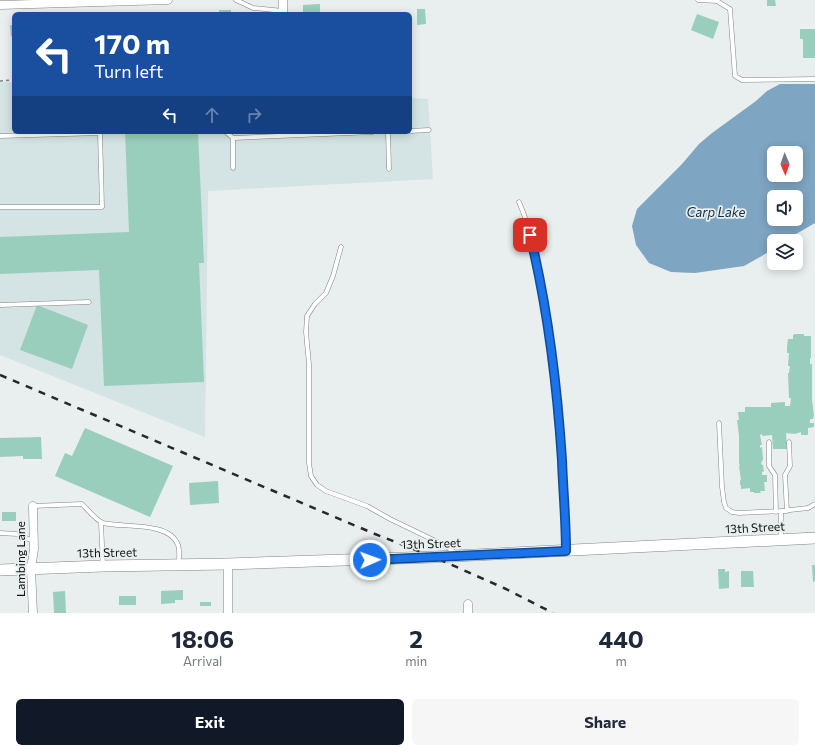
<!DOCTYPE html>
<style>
:root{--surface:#fff;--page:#f6f6f7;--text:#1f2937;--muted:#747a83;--accent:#111827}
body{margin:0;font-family:Commissioner,sans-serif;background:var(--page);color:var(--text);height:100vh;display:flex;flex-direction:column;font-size:15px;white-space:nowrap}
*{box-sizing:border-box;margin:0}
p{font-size:13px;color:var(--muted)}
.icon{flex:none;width:22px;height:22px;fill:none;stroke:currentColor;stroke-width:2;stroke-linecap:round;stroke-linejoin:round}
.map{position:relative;height:613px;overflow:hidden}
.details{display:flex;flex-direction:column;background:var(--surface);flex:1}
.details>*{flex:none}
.guide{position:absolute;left:12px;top:12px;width:400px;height:122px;border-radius:6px;box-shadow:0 2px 10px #0003;background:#1a4fa0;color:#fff;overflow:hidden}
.needle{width:26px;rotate:178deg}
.buttons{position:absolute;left:767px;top:146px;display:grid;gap:8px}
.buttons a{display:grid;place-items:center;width:36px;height:36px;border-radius:6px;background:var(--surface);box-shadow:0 2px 10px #0003;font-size:20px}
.pin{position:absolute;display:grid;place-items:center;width:34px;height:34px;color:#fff;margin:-17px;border-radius:8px;box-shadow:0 2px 6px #0006}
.me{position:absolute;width:44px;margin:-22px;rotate:88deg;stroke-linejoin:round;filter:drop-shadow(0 0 3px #0008)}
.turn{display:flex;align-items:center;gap:14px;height:84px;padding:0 16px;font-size:18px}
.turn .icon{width:52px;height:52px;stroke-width:2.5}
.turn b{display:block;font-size:28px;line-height:34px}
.lanes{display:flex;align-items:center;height:38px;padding:0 16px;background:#0003;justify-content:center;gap:20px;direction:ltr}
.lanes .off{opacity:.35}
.eta{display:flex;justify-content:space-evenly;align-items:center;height:68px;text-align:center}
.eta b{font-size:24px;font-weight:700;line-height:28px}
.action{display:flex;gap:8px;margin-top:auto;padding:8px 16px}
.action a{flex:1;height:46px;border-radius:6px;background:var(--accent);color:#fff;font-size:16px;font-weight:700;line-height:46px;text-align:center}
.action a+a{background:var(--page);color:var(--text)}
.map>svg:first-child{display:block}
.built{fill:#d4e3e3}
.water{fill:#7ea5c2;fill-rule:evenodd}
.building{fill:#99cebc}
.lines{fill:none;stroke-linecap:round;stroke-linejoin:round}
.service-casing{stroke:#808585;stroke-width:5}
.minor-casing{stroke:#808585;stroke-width:9}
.tertiary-casing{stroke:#808585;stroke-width:12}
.path{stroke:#7e8282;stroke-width:1.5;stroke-dasharray:3 3;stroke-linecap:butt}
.service{stroke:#fff;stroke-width:4}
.minor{stroke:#fff;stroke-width:8}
.tertiary{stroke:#fff;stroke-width:11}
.rail{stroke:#272929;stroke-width:2.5;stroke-dasharray:7 7;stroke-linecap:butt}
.route-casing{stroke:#114b97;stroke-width:10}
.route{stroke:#1a73e8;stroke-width:7}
.labels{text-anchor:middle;stroke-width:3.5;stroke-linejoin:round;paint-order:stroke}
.street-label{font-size:12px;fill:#0f1111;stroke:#e9eeee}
.water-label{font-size:13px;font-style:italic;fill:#0f2f44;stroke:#e9eeee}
</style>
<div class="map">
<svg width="815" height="613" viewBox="0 0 815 613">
<rect width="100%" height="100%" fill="#e9eeee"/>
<path class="built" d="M 0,82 L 14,82 L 14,132 L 410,132 L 410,98 L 428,99 L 433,179 L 208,191 L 205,437 L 0,355 Z"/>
<path class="water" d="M 780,84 L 815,84 L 815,223 L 784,241 L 774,241 L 774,249 L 744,266 L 695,273 L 671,272 L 649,263 L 636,245 L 632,226 L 637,209 L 682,164 L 699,144 L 712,133 L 756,101 L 767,91 ZM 774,153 L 796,153 L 796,175 L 774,175 ZM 774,197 L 796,197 L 796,219 L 774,219 Z"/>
<path class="building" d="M 767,0 L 775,0 L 776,6 L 767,6 Z
M 320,4 L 320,14 L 303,14 L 303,5 Z
M 417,9 L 425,9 L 426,24 L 417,25 Z
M 219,10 L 231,10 L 231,14 L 219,14 Z
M 697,14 L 719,22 L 713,39 L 691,30 Z
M 10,25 L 14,25 L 14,36 L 11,36 Z
M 800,29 L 815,29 L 815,58 L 803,58 L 803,39 L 800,39 Z
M 125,132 L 198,132 L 204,263 L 199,263 L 204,382 L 104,386 L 99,270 L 0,274 L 0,237 L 129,232 Z
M 37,305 L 88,325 L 72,369 L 20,350 Z
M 795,334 L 804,334 L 804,336 L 811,336 L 811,358 L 810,358 L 810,364 L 812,364 L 812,401 L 814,415 L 813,419 L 810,419 L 810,423 L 814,423 L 814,427 L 808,428 L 808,435 L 801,435 L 801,432 L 795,434 L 786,433 L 787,449 L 773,449 L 772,435 L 762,436 L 762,434 L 760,435 L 762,445 L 760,445 L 760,448 L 762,447 L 763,459 L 761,463 L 762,465 L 763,465 L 764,471 L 762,472 L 762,475 L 767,475 L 767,482 L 764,482 L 765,491 L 760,491 L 761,493 L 754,493 L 754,492 L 750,492 L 750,488 L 741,489 L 741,485 L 740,485 L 740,480 L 741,480 L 739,466 L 740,466 L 739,463 L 739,436 L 737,420 L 739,420 L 738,412 L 745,412 L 745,407 L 771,407 L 771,403 L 785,402 L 785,406 L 790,406 L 791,398 L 789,398 L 788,373 L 789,373 L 790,366 L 788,366 L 789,353 L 787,353 L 787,347 L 788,339 L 793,339 L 793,335 Z
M 85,428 L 173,466 L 150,517 L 55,476 L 65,453 L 72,456 Z
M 41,437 L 42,459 L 23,459 L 23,456 L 0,457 L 0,438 Z
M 218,481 L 219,503 L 190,505 L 189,483 Z
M 2,512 L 16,512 L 16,521 L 2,521 Z
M 812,565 L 815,565 L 815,581 L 813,582 Z
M 718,569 L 725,569 L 725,572 L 729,571 L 729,588 L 719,589 Z
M 741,571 L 753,571 L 754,587 L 741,587 Z
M 183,590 L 183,600 L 175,600 L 175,603 L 161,604 L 161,591 Z
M 65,591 L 66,613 L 54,613 L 53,592 Z
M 119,596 L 136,596 L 136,605 L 119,605 Z
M 200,602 L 211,602 L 211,606 L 200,606 Z"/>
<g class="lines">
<defs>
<path id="service" d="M 236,0 L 253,8 L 283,11
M 698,0 L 717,1 L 730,9 L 735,76 L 742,80 L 815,79
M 410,131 L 429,130
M 226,132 L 233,138 L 373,132
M 388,132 L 389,169
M 0,136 L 100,133 L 101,132
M 233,138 L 233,168
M 519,202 C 530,227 535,254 540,281 C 546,314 551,347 555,380 C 560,437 566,494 566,550
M 0,207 L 102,207 L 100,133
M 341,247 L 333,276 L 326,293 L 315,304 L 307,316 L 306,332 L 309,364 L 309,463 L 311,476 L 317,485 L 326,491 L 367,506 L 390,519 L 446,546 L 455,553
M 0,305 L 89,302
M 719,423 L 722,487 L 724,502 L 726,508 L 732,512 L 739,513 L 781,511
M 769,442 L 769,466 L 775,475 L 776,512
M 33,506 L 82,504 C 87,509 97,521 103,523 C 122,528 170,521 178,545 C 180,550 179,557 179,563
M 787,511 L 785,475 L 790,466 L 789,442
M 101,523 L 103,566
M 0,533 L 17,534 L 33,541
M 781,539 L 781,511 L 808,508 L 815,504"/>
<path id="minor" d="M 283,0 L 283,14
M 0,5 L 168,0
M 33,506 L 34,549 L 31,569 L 33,613
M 228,564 L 228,613
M 468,604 L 468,613"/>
<path id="tertiary" d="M 0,570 L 103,566 L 228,564 L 434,557 L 815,538"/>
</defs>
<use href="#service" class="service-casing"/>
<use href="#minor" class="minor-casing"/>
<use href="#tertiary" class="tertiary-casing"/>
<path class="path" d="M 0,81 L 14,80"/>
<use href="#service" class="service"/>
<use href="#minor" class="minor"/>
<use href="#tertiary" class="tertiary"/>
<path class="rail" d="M 0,375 L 375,534 L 434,557 L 506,589 L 553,613"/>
</g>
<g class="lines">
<defs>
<path id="route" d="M 370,560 L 566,551 C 566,520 563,490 562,460 C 557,384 548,309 530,235"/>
</defs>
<use href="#route" class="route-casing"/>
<use href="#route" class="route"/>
</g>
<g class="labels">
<g class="street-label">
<text transform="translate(755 528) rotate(-3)" y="4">13th Street</text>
<text transform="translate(431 544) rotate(-2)" y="4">13th Street</text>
<text transform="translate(107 553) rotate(-1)" y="4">13th Street</text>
<text transform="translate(21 559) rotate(-90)" y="4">Lambing Lane</text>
</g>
<g class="water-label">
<text x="716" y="217">Carp Lake</text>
</g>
</g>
</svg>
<div class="buttons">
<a><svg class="needle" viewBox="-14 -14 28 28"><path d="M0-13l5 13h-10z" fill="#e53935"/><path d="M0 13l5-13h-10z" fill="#747a83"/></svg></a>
<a><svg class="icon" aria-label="sound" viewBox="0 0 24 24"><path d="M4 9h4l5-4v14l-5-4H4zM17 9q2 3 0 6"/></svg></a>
<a><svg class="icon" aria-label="layers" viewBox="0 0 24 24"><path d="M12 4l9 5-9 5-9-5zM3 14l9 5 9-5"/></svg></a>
</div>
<div class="pin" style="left:530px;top:235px;background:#d93025"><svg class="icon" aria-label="arrive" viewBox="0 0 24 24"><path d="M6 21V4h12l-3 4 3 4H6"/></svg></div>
<svg class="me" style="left:370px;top:560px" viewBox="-20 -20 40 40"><circle r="17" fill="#1a73e8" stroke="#fff" stroke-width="3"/><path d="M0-11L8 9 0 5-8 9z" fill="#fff"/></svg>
<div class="guide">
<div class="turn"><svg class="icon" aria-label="left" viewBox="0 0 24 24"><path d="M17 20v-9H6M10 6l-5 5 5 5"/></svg><div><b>170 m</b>Turn left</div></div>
<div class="lanes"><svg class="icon" aria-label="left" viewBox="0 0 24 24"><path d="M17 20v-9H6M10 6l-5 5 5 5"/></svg><svg class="icon off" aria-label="ahead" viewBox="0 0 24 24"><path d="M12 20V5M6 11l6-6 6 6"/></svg><svg class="icon off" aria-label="right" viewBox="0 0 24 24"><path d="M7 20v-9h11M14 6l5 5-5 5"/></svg></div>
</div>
</div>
<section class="details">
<div class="eta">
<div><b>18:06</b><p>Arrival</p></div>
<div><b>2</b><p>min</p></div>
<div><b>440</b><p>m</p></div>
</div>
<div class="action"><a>Exit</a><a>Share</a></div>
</section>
